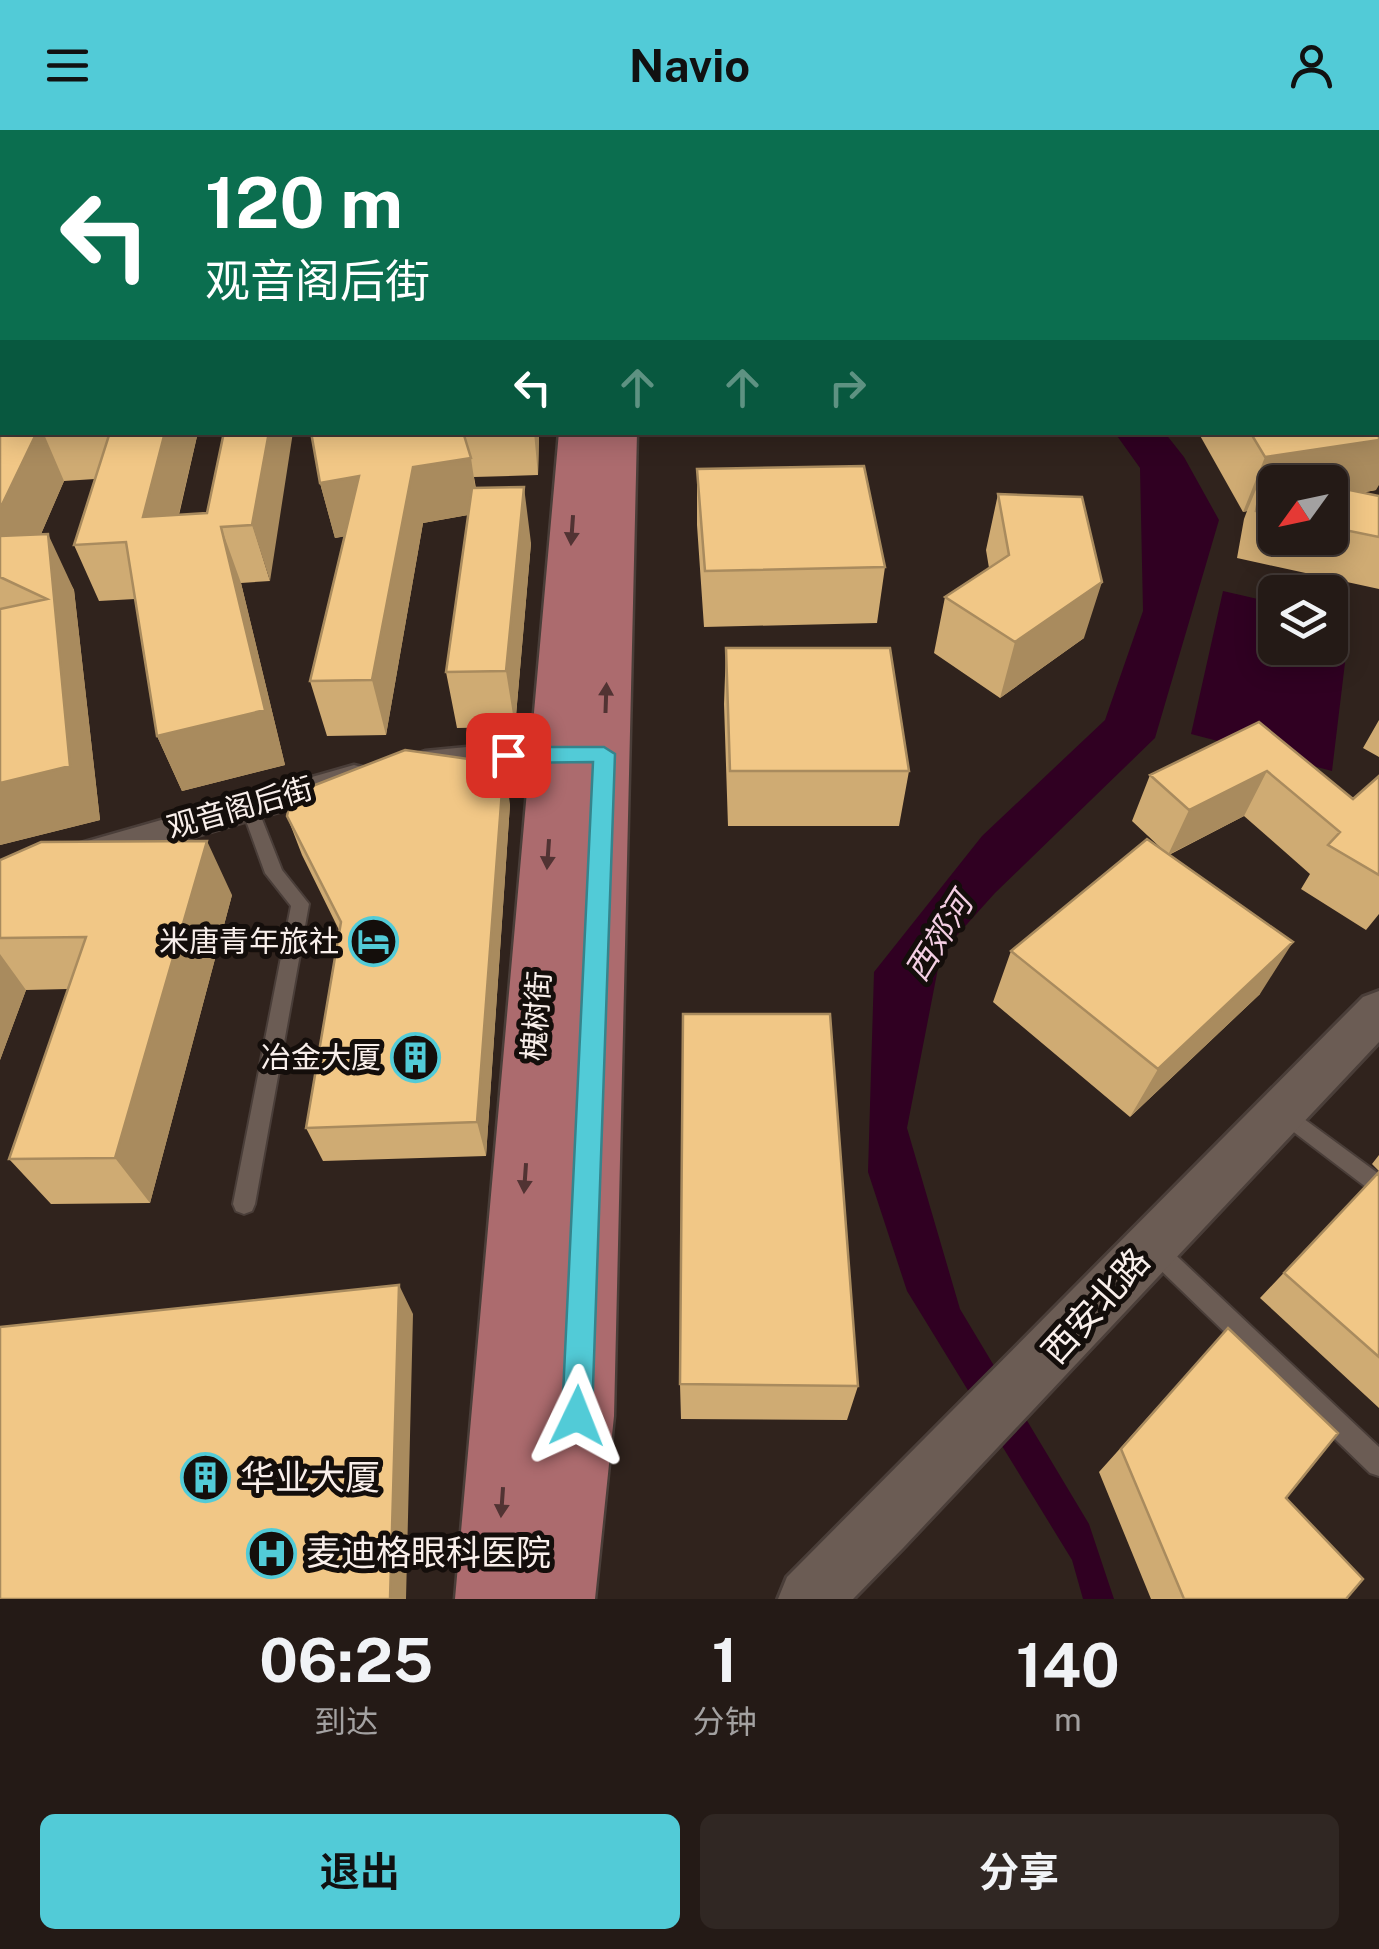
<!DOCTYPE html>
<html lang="zh">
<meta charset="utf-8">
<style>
:root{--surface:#241a16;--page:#302723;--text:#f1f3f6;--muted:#a3a1a1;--line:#413835;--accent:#52cbd7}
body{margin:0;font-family:"Public Sans","Noto Sans SC",sans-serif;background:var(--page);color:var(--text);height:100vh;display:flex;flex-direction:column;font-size:38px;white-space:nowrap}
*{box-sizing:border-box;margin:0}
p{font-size:32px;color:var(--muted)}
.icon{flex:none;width:55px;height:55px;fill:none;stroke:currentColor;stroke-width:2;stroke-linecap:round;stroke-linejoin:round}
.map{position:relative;height:1469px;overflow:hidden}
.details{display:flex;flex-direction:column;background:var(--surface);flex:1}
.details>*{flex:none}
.guide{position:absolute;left:0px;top:0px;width:1380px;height:305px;box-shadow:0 5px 25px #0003,0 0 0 2px var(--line);background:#0b6e4f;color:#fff;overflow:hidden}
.needle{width:65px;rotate:237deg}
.tools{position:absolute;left:1258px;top:335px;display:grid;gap:20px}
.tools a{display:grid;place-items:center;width:90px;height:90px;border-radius:15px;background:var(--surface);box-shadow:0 5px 25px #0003,0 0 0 2px var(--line);font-size:50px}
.pin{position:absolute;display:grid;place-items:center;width:85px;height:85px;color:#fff;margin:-42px;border-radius:20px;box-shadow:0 5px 15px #0006}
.me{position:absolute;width:110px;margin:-55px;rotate:2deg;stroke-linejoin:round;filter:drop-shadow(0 0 8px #0008)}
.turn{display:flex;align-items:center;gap:35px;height:210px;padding:0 40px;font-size:45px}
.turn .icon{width:130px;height:130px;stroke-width:2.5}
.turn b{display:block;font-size:70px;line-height:85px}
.lanes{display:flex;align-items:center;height:95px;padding:0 40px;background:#0003;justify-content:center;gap:50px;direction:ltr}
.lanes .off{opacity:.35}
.eta{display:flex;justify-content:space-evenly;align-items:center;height:170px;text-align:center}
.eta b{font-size:60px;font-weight:700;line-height:70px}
.action{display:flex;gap:20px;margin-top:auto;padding:20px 40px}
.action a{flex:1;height:115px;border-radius:15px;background:var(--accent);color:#111;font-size:40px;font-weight:700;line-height:115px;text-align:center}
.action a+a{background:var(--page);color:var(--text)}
header{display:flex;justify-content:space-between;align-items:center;height:130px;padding:0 40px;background:var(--accent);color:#111;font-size:45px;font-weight:700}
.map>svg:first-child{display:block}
.water{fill:#300022}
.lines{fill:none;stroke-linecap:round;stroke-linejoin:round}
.service-casing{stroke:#4a3e39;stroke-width:4}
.minor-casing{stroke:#4a3e39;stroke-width:5}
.tertiary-casing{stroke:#4a3e39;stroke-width:6}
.primary-casing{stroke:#4a3e39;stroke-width:5}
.path{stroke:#7f736e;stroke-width:4;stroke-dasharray:1 5;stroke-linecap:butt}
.service{fill:#6b5c54;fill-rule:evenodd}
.minor{fill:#6b5c54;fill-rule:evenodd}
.tertiary{fill:#6b5c54;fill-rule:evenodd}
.primary{fill:#ac6b6e;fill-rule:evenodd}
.wall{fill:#cfab73;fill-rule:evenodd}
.shaded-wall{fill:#a98b5e}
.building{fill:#f1c786;stroke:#a98b5e;stroke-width:2.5}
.oneway{fill:#513333}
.route{fill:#52cbd7;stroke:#35848c;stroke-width:2.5}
.labels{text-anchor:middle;stroke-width:10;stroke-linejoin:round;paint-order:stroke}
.street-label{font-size:30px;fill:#f9efeb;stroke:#140e0b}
.poi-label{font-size:30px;fill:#f9efeb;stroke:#140e0b;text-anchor:end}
.water-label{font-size:32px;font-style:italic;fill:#f4cfe4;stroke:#140e0b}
.near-street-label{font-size:35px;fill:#f9efeb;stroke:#140e0b}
.near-poi-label{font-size:35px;fill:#f9efeb;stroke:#140e0b;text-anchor:start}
</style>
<header><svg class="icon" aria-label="menu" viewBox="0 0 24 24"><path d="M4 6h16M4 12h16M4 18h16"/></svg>Navio<svg class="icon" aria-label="person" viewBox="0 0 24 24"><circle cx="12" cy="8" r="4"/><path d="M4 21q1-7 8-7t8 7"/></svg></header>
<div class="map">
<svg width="1379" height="1469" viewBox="0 0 1379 1469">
<rect width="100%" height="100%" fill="#30231d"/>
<path class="water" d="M 1115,303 L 1165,303 L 1184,327 L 1219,390 L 1155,608 L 995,763 L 941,823 L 907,998 L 960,1179 L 1089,1394 L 1114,1469 L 1083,1469 L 1072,1430 L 907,1161 L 868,1042 L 874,842 L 982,706 L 1105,590 L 1143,481 L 1140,338 Z
M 1223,461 L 1275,473 L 1275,518 L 1330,518 L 1330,486 L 1350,491 L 1332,641 L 1191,604 Z"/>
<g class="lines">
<defs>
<path id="service" d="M 796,0 L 811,0 L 813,2 L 800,2 Z
M 1379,213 L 1379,221 L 1378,221 L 1378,214 Z
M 248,668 L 256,674 L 282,740 L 309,774 L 255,1074 L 252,1081 L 244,1084 L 236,1081 L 233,1074 L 291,776 L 265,743 L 240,674 Z
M 1281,972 L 1379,1044 L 1379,1067 L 1274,987 L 1271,981 L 1274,975 Z
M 1155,1109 L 1163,1113 L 1379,1317 L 1379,1346 L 1370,1343 L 1147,1127 L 1144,1120 L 1147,1113 Z"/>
<path id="minor" d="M 189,0 L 207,0 L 207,2 L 189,2 Z
M 384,0 L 402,0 L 402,2 L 384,2 Z
M 509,613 L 589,617 L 593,625 L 589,633 L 425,645 L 413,641 L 409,633 L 413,625 L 425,621 Z
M 354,635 L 366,638 L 371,647 L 366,656 L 0,764 L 0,736 Z"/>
<path id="tertiary" d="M 1379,861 L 1379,912 L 903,1418 L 853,1469 L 778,1469 L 787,1447 L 1363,867 Z"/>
<path id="primary" d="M 601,0 L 631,0 L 631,2 L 602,2 Z
M 559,302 L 637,302 L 614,1286 L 595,1469 L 455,1469 Z"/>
</defs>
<use href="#service" class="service-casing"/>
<use href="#minor" class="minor-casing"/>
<use href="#tertiary" class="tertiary-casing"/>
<use href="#primary" class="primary-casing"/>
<path class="path" d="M 1138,2 L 1146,0"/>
<use href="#service" class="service"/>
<use href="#minor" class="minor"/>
<use href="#tertiary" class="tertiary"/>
<use href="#primary" class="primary"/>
</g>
<path class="wall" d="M 0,0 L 151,0 L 152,2 L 2,2 L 2,302 L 43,302 L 52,323 L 43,302 L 198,302 L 179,385 L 207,383 L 224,302 L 270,451 L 241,453 L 285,635 L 182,661 L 157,606 L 135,469 L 99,471 L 74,415 L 95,349 L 64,351 L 41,404 L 74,460 L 100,690 L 0,715 Z
M 825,0 L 1044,0 L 1040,2 L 832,2 Z
M 1318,0 L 1379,0 L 1379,119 L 1378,118 L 1378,2 L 1317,2 Z
M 311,302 L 539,302 L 538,345 L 474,347 L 476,358 L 531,413 L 515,597 L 457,598 L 446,542 L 468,385 L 423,393 L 386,605 L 327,606 L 310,551 L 345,406 L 335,408 L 320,353 Z
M 1198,302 L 1378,302 L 1376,360 L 1361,363 L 1379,366 L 1379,459 L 1237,428 L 1244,389 L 1247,381 L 1243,382 ZM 1275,352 L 1330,352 L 1330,408 L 1275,408 Z
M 697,339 L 885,437 L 877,493 L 704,497 L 697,395 Z
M 998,364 L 1084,508 L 1000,568 L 934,523 L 945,467 L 989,438 L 986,420 Z
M 726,518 L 909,641 L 899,696 L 728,696 L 724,574 Z
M 1379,590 L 1379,627 L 1363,618 Z
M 1259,592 L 1353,669 L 1379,646 L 1379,784 L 1366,800 L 1301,759 L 1310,744 L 1244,686 L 1169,725 L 1260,864 L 1130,987 L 993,872 L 1011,821 L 1163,720 L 1132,691 L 1150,645 Z
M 510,674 L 486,1026 L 323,1031 L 306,998 L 339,800 L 302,725 L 287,686 Z
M 0,730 L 232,765 L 150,1073 L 51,1074 L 9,1029 L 68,859 L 26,860 L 0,930 Z
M 1379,1025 L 1379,1041 L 1372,1034 Z
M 1379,1042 L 1379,1278 L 1260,1168 Z
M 1228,1198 L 1286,1368 L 1346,1469 L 1151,1469 L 1099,1342 Z
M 680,1254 L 858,1256 L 847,1290 L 681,1289 Z"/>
<path class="shaded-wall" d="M 964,0 L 1044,0 L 1040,2 L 964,2 Z
M 2,222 L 2,302 L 0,305 L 0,231 Z
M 37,302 L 43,302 L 64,351 L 19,455 L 0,430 L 0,379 Z
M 165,302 L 198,302 L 165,443 L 143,387 Z
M 269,302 L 293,302 L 270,451 L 252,395 Z
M 534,302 L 539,302 L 538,345 Z
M 1379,310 L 1379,355 L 1376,360 L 1330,368 L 1330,352 L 1275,352 L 1263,343 L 1247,381 L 1243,382 L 1265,327 Z
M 471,328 L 479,383 L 423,393 L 386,605 L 372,550 L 413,337 Z
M 359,346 L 372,402 L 335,408 L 320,353 Z
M 524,357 L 531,413 L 515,597 L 506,541 Z
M 221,397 L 241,453 L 285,635 L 182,661 L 157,606 Z
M 48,404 L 74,460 L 100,690 L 0,715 L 0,653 L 70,636 Z
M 1102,452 L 1084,508 L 1000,568 L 1015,512 Z
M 504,634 L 510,674 L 486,1026 L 477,992 Z
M 1267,641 L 1244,686 L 1168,725 L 1189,680 Z
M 207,711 L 232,765 L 150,1073 L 115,1028 Z
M 1293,812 L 1260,864 L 1130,987 L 1158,939 Z
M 0,824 L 26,860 L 0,930 Z
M 399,1155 L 413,1184 L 406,1469 L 390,1469 Z"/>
<path class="building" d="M 0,0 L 144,0 L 144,2 L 2,2 L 2,42 L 0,43 Z
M 1157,0 L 1268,0 L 1269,2 L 1151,2 Z
M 1361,0 L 1379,0 L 1379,58 L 1378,57 L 1378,2 L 1363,2 Z
M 0,85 L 2,85 L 2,222 L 0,231 Z
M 0,281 L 2,282 L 2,302 L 37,302 L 0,379 Z
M 1378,282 L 1379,283 L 1379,310 L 1265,327 L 1250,302 L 1378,302 Z
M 110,302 L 165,302 L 143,387 L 207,383 L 224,302 L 269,302 L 252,395 L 221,397 L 265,580 L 157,606 L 126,412 L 74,415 Z
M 311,302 L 463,302 L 471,328 L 413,337 L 372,550 L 310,551 L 359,346 L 320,353 Z
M 864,336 L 885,437 L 705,441 L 697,339 Z
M 1263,343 L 1311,352 L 1275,352 L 1275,385 L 1256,381 Z
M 1330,356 L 1379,366 L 1379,407 L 1330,397 Z
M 524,357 L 506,541 L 446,542 L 472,358 Z
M 998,364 L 1082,367 L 1102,452 L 1015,512 L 945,467 L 1009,425 Z
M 48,404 L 70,636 L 0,653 L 0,479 L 47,469 L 0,447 L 0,406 Z
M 726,518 L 890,518 L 909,641 L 730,641 Z
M 1259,592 L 1353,669 L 1379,646 L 1379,745 L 1328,715 L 1340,702 L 1267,641 L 1189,680 L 1150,645 Z
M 405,620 L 504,634 L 477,992 L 306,998 L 341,792 L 287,686 L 292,664 Z
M 1147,709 L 1293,812 L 1158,939 L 1011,821 Z
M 207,711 L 115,1028 L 9,1029 L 86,807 L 0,808 L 0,730 L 41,712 Z
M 683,884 L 830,884 L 858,1256 L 680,1254 Z
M 1379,1042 L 1379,1227 L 1284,1143 Z
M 399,1155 L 390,1469 L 0,1469 L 0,1197 Z
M 1228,1198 L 1338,1303 L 1286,1368 L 1363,1449 L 1346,1469 L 1184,1469 L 1121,1319 Z"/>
<defs><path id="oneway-solid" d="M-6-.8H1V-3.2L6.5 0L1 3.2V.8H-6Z" transform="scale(2.5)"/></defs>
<g class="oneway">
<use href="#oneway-solid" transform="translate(572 400) rotate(94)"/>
<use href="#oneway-solid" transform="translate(606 568) rotate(-88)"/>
<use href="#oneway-solid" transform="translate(548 724) rotate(94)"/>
<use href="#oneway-solid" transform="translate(525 1048) rotate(94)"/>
<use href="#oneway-solid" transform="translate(502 1372) rotate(94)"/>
</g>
<path class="route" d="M 508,617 L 604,617 L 615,624 L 592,1286 L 588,1297 L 577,1302 L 566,1297 L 562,1286 L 593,632 L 508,633 L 498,625 Z"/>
<defs>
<symbol id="hotel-ring" viewBox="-11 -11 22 22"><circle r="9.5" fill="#140e0b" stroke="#52cbd7" stroke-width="1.5"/><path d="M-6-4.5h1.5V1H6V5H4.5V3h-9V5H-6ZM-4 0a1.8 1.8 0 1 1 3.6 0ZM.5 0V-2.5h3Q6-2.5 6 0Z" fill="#52cbd7"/></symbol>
<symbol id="building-ring" viewBox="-11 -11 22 22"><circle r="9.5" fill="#140e0b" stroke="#52cbd7" stroke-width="1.5"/><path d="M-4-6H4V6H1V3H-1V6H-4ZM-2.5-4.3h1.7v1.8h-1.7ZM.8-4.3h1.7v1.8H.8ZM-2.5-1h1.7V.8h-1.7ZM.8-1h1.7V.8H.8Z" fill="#52cbd7"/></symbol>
<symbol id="hospital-ring" viewBox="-11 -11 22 22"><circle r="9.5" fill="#140e0b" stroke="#52cbd7" stroke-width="1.5"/><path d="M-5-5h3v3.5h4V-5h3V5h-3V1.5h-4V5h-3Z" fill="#52cbd7"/></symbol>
</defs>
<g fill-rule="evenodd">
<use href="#hotel-ring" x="346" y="784" width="55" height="55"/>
<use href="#building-ring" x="388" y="900" width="55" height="55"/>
<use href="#building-ring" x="178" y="1320" width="55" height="55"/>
<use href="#hospital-ring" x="244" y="1396" width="55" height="55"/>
</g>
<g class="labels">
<g class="street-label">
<text transform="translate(240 678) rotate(-16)" y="10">观音阁后街</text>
<text transform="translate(537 886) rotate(-86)" y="10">槐树街</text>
</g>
<g class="poi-label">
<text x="339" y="822">米唐青年旅社</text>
<text x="381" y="938">冶金大厦</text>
</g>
<g class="water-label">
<text transform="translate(939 807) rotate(-58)" y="11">西郊河</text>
</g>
<g class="near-street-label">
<text transform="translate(1096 1176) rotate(-48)" y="12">西安北路</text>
</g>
<g class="near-poi-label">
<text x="240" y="1360">华业大厦</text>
<text x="306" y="1435">麦迪格眼科医院</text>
</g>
</g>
</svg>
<div class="tools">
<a><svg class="needle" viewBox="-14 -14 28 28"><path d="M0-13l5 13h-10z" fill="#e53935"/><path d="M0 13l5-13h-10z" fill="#a3a1a1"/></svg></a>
<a><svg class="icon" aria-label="layers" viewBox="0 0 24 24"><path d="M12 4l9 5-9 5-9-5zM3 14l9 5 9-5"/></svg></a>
</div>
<div class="pin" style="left:508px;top:625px;background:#d93025"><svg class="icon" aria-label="arrive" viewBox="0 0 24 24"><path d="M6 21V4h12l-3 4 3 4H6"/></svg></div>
<svg class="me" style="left:577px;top:1286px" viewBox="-20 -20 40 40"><path d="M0-17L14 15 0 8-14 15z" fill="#52cbd7" stroke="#fff" stroke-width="4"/></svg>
<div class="guide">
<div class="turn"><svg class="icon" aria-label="left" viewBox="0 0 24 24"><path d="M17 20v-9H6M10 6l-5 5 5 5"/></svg><div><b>120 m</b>观音阁后街</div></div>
<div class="lanes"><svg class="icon" aria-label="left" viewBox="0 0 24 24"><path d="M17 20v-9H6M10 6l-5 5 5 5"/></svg><svg class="icon off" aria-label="ahead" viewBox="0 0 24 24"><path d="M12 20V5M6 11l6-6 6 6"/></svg><svg class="icon off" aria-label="ahead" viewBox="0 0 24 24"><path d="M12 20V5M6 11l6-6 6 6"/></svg><svg class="icon off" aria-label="right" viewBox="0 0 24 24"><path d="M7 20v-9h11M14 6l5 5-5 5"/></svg></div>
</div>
</div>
<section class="details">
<div class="eta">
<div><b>06:25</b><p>到达</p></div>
<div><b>1</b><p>分钟</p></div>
<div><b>140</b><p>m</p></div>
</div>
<div class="action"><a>退出</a><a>分享</a></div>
</section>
